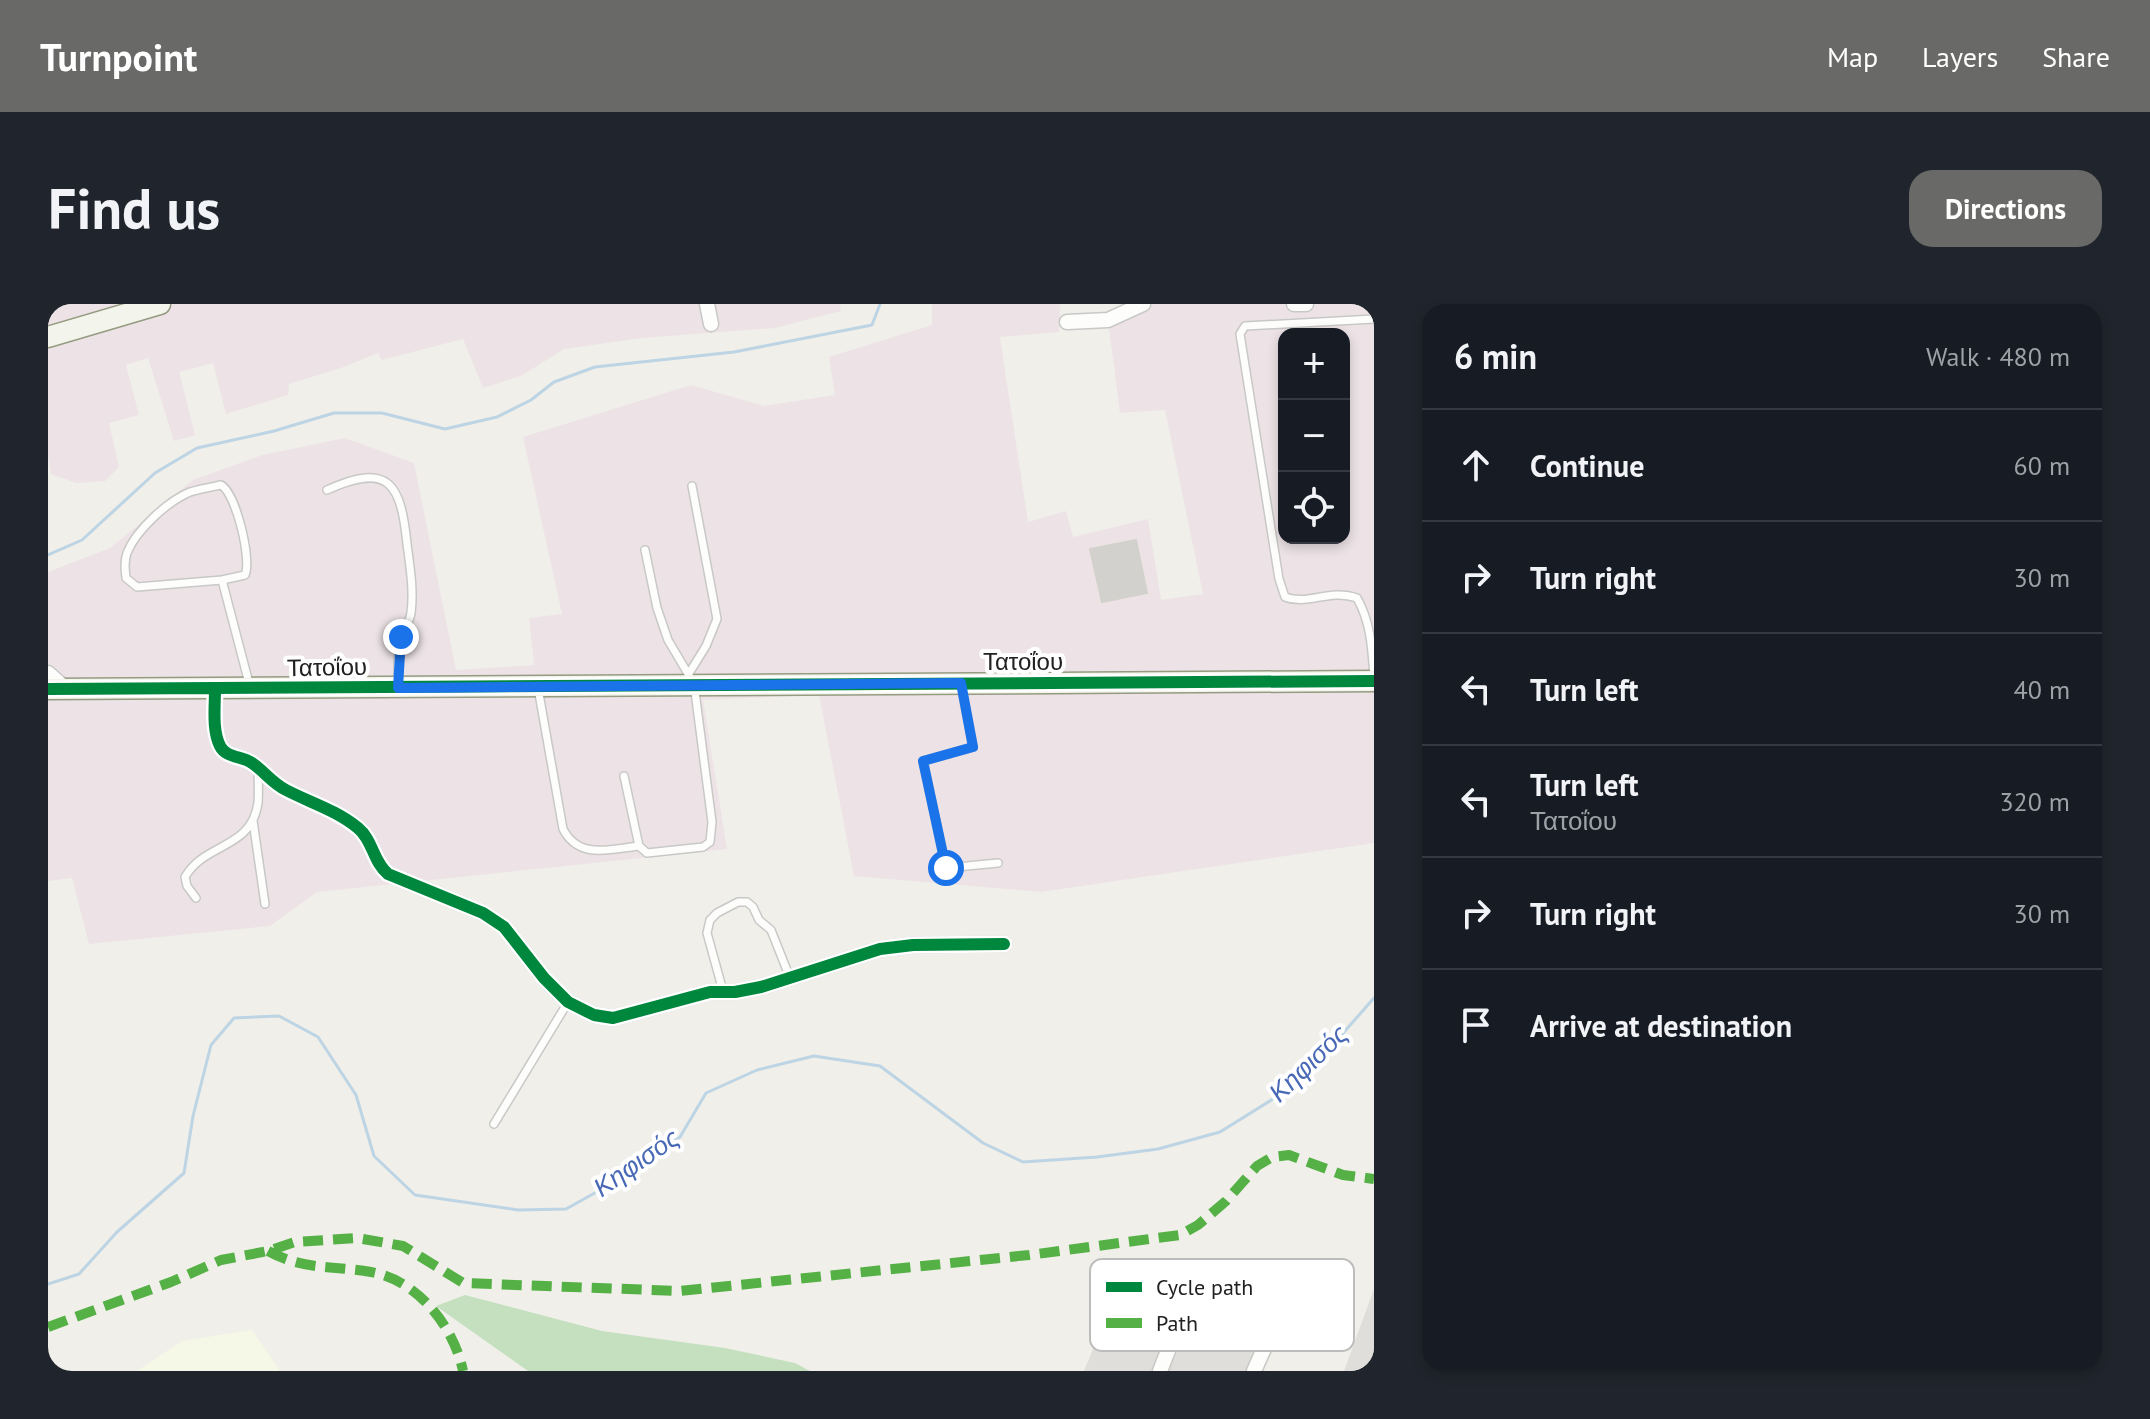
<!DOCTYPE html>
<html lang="en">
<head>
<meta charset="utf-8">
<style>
  :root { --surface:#171b24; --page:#20242c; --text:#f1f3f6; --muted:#9ea1a6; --line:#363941; --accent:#696967 }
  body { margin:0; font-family:"PT Sans",sans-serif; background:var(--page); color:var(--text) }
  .controls { position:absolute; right:24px; top:24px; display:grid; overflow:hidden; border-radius:16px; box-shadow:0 4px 12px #0003 }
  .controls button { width:72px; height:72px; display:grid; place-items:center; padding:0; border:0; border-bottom:2px solid var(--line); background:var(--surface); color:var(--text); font:40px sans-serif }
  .stop { position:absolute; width:24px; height:24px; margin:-18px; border:6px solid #1a73e8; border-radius:50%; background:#fff }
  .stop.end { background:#1a73e8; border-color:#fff; box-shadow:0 2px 8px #0008 }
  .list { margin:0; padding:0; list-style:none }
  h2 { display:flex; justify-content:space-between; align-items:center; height:104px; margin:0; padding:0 32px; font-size:34px }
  h2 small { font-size:26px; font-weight:400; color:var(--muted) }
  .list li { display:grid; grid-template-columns:52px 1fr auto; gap:24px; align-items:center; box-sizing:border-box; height:112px; padding:0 32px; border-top:2px solid var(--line) }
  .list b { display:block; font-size:30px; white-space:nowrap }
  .list p { margin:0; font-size:26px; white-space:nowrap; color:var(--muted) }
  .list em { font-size:26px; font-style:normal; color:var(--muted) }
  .icon { flex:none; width:44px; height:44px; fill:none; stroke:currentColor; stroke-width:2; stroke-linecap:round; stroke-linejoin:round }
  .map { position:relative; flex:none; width:1326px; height:1067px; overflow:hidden; border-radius:24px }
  header { display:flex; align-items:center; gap:48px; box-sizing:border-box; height:112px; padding:0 40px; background:var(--accent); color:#fff }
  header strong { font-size:38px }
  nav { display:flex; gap:44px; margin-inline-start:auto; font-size:28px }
  .intro { display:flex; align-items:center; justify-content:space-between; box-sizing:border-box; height:192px; padding:0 48px }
  h1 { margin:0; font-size:56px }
  .button { padding:20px 36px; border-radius:24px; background:var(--accent); color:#fff; font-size:28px; font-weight:700 }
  main { display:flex; gap:48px; padding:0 48px }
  aside { flex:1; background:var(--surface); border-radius:24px; box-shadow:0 4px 12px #0003 }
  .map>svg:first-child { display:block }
  .residential { fill:#dfdedb }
  .industrial { fill:#ede3e7; fill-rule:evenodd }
  .education { fill:#f5f8e7 }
  .forest { fill:#c4e0bf }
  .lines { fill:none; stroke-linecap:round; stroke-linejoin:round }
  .stream { stroke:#bdd4e4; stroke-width:3 }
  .building { fill:#d2d1cd; stroke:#d3d1cb; stroke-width:2 }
  .lane-casing { stroke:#c8c8c6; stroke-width:10 }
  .street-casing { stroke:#c8c8c6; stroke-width:17 }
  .secondary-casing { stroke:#949b80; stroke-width:23 }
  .lane { stroke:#fdfdfc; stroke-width:7 }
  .street { stroke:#fdfdfc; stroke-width:14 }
  .secondary { stroke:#f3f5ec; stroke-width:20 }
  .quiet { stroke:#55b145; stroke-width:10; stroke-dasharray:20 10; stroke-linecap:butt }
  .cycleway-casing { stroke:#fff; stroke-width:17 }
  .cycleway { stroke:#00873e; stroke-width:12 }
  .route { stroke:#1a73e8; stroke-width:10 }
  .labels { text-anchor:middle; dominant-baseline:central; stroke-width:8; stroke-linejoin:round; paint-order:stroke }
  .street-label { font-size:24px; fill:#212121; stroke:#fff }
  .water-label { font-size:26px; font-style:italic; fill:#4969b6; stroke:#fff }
  .key { fill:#fff; stroke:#bcbcbc; stroke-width:2 }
  .key-label { font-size:22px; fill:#212121 }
</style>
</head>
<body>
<header>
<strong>Turnpoint</strong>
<nav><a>Map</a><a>Layers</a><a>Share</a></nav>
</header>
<div class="intro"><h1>Find us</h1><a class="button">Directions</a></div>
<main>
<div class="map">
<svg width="1326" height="1067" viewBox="0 0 1326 1067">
  <rect width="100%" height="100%" fill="#f0efea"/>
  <path class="residential" d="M1209,967L1237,980L1201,1067H1036L1057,1016Z
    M1326,985V1067H1296Z"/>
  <path class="industrial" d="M0,0H792L793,7L727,24L594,34L516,45L473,72L435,84L415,35L334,56L330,49L293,64L241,80L240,91L178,110L165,59L131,68L147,131L126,137L100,54L78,61L91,111L61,119L71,163L57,177L28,179L3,170L0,152Z
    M884,0H1012L1011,28L952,33L980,218L1018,207L1025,233L1100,215L1113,296L1155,290L1117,106L1072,109L1059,9L1080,0H1326V539L993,588L806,572L771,391L655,396L679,545L269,588L222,622L41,640L24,574L0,577V268L62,244L145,176L214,151L297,134L366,159L408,366L486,361L481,314L514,310L475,133L643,81L716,102L787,91L781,53L884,21ZM1236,30H1296V234H1236Z"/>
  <path class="education" d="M204,1026L232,1067H89L134,1037Z"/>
  <path class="forest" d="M417,991L554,1027L677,1044L747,1059L762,1067H480L388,1002Z"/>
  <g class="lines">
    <path class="stream" d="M0,251L34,236L107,169L149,144L226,127L286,109H334L397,125L449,113L483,96L506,78L547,63L686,48L824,21L832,0
      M0,980L31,970L69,928L136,869L145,812L163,741L186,714L231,712L270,733L308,791L326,852L367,891L470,906L518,905L581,870L632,833L658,789L709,766L766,752L832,762L935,839L975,858L1049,853L1110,845L1172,828L1225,795L1289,736L1326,694"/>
  </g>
  <path class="building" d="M1088,236L1099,289L1054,298L1042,245Z"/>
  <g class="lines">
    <g class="lane-casing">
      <path id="lane" d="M1326,15L1197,22L1192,30L1231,275L1237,293C1260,302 1281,284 1309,294C1323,319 1324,345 1326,373
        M279,186C342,157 353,181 359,240C362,263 366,286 363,309C362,317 356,324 354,332C349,347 350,366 350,382
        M174,276L89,283L78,274C77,265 76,258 79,249C88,226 120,197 142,188C152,185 163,183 173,181C188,189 204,256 197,271L174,276L202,383
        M640,371L658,342L669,315L644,182
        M913,380L925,443L875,457L898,564L950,559
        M490,384L515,525C531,556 562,545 591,542
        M576,472L591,542L599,549L655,543L662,538L664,518L646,380L620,336L609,304L597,246
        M205,517L217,600
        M148,594L139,582L137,573C157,538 203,546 210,499C211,488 210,477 210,466
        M675,687L659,629L662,616L669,609L690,598H699L705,603L711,616L723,626L742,674
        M446,820L520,698"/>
    </g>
    <g class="street-casing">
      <path id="street" d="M659,0L663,20
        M1246,0H1258
        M1019,18L1060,16L1095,0
        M0,369L18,385
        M167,386C167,403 164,426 172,442C178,454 194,452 204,459C216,467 224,479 238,486C263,499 288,506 310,524C325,536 325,558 340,570L435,609L456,623L496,674L520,698L546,711L565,714L662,688H687L713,683L832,645L865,641L956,640
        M1112,1067L1125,1034
        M1206,1067L1234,1004"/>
    </g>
    <g class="secondary-casing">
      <path id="secondary" d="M0,33L112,0
        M0,385L1326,377"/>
    </g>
    <use href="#lane" class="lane"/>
    <use href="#street" class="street"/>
    <use href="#secondary" class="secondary"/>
    <path class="quiet" d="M220,947C257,967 284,961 323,968C370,976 406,1023 415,1067
      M0,1023L123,978L173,956L220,947L247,938L309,934L355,942L415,979L632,987L981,951L1132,931L1150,921L1178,897L1209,862L1224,853L1241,851L1295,871L1326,875"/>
    <g class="cycleway-casing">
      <path id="cycleway" d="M0,385L1326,377
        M167,386C167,403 164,426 172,442C178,454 194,452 204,459C216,467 224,479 238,486C263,499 288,506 310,524C325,536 325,558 340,570L435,609L456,623L496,674L520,698L546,711L565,714L662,688H687L713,683L832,645L865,641L956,640"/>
    </g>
    <use href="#cycleway" class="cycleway"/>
  </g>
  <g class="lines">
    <path class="route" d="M353,333L350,384L913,379L925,443L875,457L898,564"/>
  </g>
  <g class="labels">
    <g class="street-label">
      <text x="975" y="357">Τατοΐου</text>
      <text transform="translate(279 363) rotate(-1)">Τατοΐου</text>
    </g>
    <g class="water-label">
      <text transform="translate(1260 759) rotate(-44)">Κηφισός</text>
      <text transform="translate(588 858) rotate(-35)">Κηφισός</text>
    </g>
  </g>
  <rect x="1042" y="955" width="264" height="92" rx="12" class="key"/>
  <rect x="1058" y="978" width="36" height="10" fill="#00873e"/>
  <rect x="1058" y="1014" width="36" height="10" fill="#55b145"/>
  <g class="key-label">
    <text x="1108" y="991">Cycle path</text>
    <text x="1108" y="1027">Path</text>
  </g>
</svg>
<div class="controls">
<button>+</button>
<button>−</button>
<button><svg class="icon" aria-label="locate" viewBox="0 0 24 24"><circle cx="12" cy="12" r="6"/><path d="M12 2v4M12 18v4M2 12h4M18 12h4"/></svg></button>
</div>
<div class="stop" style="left:898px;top:564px"></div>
<div class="stop end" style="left:353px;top:333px"></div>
</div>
<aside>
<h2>6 min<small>Walk · 480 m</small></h2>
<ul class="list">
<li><svg class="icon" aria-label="ahead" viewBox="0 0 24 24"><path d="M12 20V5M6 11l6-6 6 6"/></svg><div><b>Continue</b></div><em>60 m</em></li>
<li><svg class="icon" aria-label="right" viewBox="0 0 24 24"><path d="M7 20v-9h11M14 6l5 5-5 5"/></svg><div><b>Turn right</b></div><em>30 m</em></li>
<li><svg class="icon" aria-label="left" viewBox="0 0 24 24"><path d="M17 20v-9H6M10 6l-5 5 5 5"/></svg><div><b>Turn left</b></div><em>40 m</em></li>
<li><svg class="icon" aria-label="left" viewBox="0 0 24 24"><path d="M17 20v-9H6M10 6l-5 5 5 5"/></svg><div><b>Turn left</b><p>Τατοΐου</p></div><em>320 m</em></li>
<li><svg class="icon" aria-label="right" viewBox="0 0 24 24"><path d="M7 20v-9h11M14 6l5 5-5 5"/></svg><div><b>Turn right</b></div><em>30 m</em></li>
<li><svg class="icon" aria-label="arrive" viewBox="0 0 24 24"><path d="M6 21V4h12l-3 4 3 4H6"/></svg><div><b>Arrive at destination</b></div></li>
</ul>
</aside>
</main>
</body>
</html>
